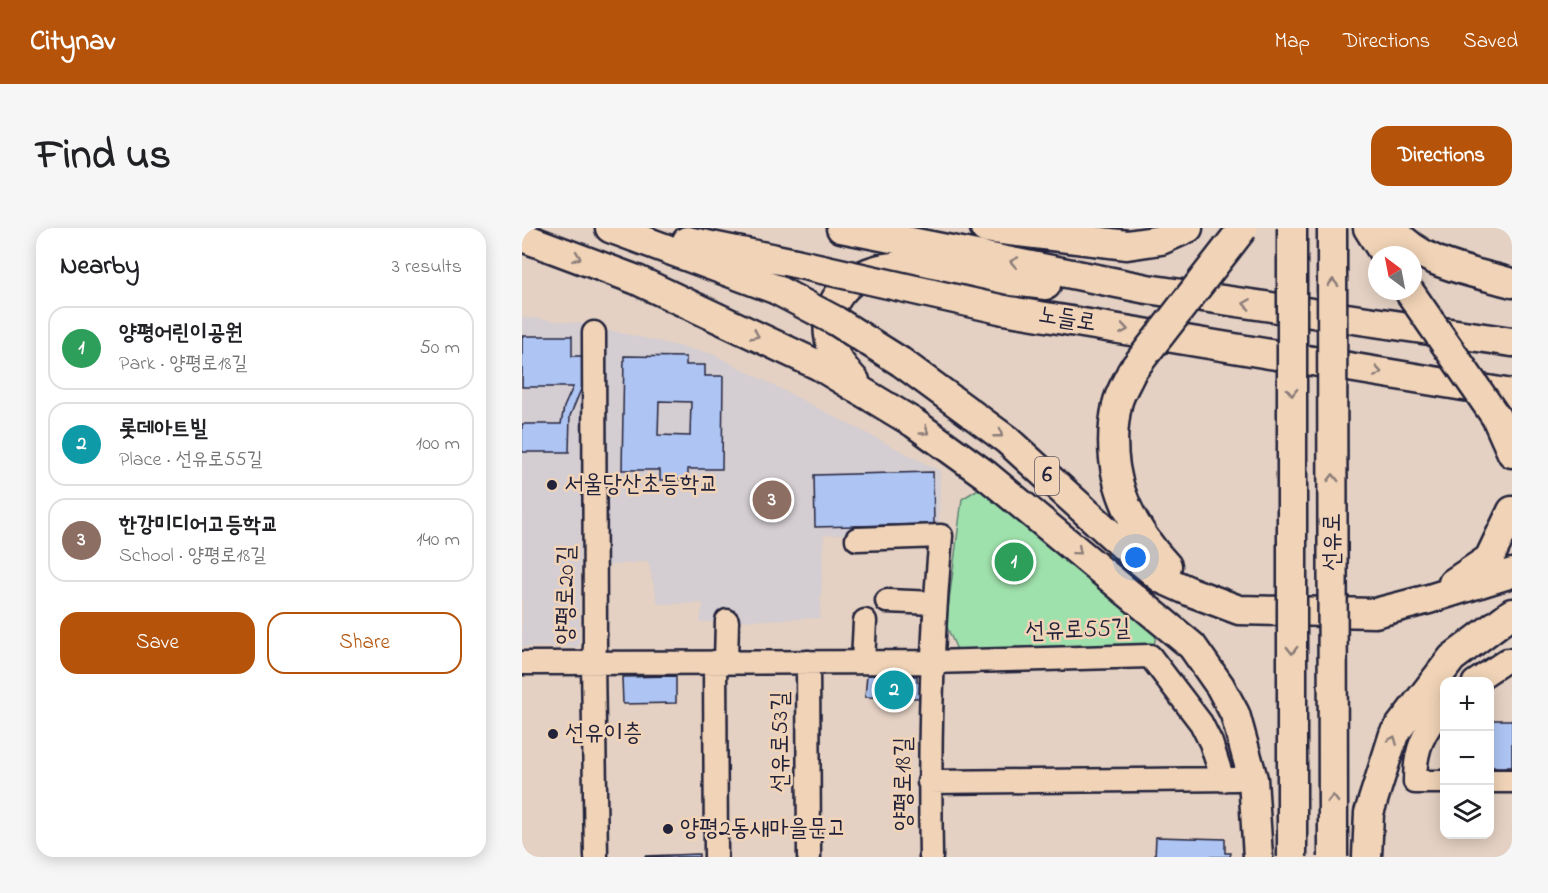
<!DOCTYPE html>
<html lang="en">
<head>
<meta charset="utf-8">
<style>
  :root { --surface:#fff; --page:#f6f6f6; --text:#202124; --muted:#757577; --line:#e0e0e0; --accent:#b45309 }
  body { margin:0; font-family:"Indie Flower","Poor Story",sans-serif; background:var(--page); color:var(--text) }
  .controls { position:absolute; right:18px; bottom:18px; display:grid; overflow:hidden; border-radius:12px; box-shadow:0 3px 15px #0003 }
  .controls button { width:54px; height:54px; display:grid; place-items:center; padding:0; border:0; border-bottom:2px solid var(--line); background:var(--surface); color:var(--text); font:30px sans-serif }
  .compass { position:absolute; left:846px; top:18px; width:54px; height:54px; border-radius:50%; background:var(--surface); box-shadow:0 3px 15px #0003; rotate:328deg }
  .you { position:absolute; left:614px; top:330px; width:21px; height:21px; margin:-15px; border:4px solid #fff; border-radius:50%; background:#1a73e8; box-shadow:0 0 0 9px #1a73e833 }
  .badge { display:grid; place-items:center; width:39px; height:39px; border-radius:50%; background:var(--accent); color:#fff; font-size:20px; font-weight:700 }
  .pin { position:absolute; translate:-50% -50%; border:3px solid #fff; box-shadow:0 2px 6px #0006 }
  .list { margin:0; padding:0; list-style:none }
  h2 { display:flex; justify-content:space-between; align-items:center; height:78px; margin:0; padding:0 24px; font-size:26px }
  h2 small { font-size:20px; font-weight:400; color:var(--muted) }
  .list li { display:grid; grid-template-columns:39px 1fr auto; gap:18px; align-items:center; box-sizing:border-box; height:84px; margin:0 12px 12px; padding:0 12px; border:2px solid var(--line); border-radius:18px }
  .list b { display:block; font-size:22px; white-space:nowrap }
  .list p { margin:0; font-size:20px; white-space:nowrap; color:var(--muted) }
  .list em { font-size:20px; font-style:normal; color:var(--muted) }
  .actions { display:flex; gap:12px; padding:18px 24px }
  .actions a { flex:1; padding:14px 0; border:2px solid var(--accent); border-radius:18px; text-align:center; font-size:21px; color:var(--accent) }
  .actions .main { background:var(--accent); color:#fff }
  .icon { flex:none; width:33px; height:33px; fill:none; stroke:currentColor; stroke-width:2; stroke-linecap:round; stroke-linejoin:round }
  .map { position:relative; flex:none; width:990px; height:629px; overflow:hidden; border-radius:18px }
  header { display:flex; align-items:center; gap:36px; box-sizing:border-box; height:84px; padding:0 30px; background:var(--accent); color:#fff }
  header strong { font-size:28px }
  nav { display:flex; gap:33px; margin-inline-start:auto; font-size:21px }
  .intro { display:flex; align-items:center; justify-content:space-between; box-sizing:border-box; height:144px; padding:0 36px }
  h1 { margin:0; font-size:42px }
  .button { padding:15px 27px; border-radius:18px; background:var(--accent); color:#fff; font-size:21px; font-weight:700 }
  main { display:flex; gap:36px; padding:0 36px }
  aside { flex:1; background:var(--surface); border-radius:18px; box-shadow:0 3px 15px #0003 }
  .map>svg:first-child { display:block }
  .built { fill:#d4cdd2 }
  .green { fill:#9fe1ac; stroke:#608274; stroke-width:1.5 }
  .building { fill:#aec5f4; stroke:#22223b; stroke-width:1.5; fill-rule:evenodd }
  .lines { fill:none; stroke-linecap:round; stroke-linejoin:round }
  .minor-casing { stroke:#22223b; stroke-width:27 }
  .major-casing { stroke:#22223b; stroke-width:33 }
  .minor { stroke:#f1d4b7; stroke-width:22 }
  .major { stroke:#f1d4b7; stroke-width:28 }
  .major-bridge-casing { stroke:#22223b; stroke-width:33; stroke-linecap:butt }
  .major-bridge { stroke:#f1d4b7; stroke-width:28 }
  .oneway { stroke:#8a7b79 }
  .poi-dot { fill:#22223b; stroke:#f1d4b7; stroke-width:2 }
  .labels { text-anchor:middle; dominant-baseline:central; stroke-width:5; stroke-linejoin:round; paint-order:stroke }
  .shield { fill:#f1d4b7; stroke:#605760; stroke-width:1.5 }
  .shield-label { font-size:22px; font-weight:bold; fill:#22223b }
  .street-label { font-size:24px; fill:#22223b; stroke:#f1d4b7 }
  .poi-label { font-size:24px; fill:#22223b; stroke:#f1d4b7; text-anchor:start }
</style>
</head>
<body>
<header>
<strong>Citynav</strong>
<nav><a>Map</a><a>Directions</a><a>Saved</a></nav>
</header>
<div class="intro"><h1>Find us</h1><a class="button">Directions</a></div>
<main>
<aside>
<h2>Nearby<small>3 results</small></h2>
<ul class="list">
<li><span class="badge" style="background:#2e9e5b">1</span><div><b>양평어린이공원</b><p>Park · 양평로18길</p></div><em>50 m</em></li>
<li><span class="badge" style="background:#0f9aa8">2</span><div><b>롯데아트빌</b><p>Place · 선유로55길</p></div><em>100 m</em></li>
<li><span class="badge" style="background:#8d6e63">3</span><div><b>한강미디어고등학교</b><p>School · 양평로18길</p></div><em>140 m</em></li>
</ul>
<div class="actions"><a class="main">Save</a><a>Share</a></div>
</aside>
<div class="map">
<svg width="990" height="629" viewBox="0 0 990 629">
  <rect width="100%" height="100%" fill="#e4d1c3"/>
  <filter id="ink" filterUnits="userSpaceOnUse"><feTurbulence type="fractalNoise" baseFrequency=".0167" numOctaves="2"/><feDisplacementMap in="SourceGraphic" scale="12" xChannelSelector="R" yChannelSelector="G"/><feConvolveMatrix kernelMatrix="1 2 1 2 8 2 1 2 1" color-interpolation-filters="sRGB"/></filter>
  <g filter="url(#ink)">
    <path class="built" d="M0,89L62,96L57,419H0Z
      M82,101L191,126L418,243L417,302L302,307L298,390L178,394L181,375L136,376L126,333L84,338Z"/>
    <path class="green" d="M461,258L635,403L632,417L436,424L424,397L440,271Z"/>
    <path class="building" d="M0,108H50V128H61L60,159L48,188L47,224H0V196H39L42,179L51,159H0Z
      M102,128L164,129V137H183V148H201L200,241H166V252H138V242H100ZM137,173L169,174L168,208L136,207Z
      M411,244L412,296L293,299L292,247Z
      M345,447L395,448V454H401L400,470L343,469Z
      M154,448V475L101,476L100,449Z
      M968,492H990V539H968Z
      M634,609L703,611V625H709L708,629H633Z
      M177,626V629H123V628Z"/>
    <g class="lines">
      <g class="minor-casing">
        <path id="minor" d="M72,105L73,419L71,434L74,629
          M335,311L419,308C409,415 407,522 409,629
          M365,373L413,375
          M193,434L194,629
          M204,434L205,393
          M286,434L287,629
          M341,434L343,393
          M0,435L410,434L628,428L679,495L689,515L701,552
          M952,454L985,432H990
          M922,479C901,505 893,520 893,554H922
          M968,553H990
          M407,554L715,551"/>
      </g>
      <g class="major-casing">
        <path id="major" d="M88,0L253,61
          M319,0L625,61L990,114
          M463,0L605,17L639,12L666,0
          M846,0L863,27
          M870,0C899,37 948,43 990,55
          M0,9L115,52L296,137L392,195L464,247L670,418L698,458L713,486L731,551L736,629
          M165,13L273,35
          M482,82L990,166
          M379,134L485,212L618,333L640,351L669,364L717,382L853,385L907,371L990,345
          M610,143C605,154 597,166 595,177C582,240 602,292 645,338
          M333,153C325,144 316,135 311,123C294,77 327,43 371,39L524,57
          M974,189L990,225
          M931,355L967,331L990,283
          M845,629L847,585L872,506L930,430L990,385"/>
      </g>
      <use href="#minor" class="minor"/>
      <use href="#major" class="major"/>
      <g class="major-bridge-casing">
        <path id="major-bridge" d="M770,0V629
          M810,0L811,629
          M273,35L482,82
          M253,61L314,93L379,134
          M887,63L974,189
          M610,143L721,0"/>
      </g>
      <use href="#major-bridge" class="major-bridge"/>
    </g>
    <defs><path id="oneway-chevron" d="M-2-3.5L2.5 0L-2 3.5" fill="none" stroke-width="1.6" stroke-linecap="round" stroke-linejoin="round" transform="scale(1.5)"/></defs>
    <g class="oneway">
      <use href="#oneway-chevron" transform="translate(55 29) rotate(20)"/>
      <use href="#oneway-chevron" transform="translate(492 34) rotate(-169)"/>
      <use href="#oneway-chevron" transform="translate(811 55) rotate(-91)"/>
      <use href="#oneway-chevron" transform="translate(725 76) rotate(-172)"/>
      <use href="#oneway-chevron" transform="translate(602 101) rotate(9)"/>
      <use href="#oneway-chevron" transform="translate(233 107) rotate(25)"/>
      <use href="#oneway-chevron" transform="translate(856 144) rotate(9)"/>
      <use href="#oneway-chevron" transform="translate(770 164) rotate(90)"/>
      <use href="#oneway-chevron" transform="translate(403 203) rotate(36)"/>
      <use href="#oneway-chevron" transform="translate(477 206) rotate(38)"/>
      <use href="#oneway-chevron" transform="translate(811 250) rotate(-90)"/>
      <use href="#oneway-chevron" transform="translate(556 323) rotate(40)"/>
      <use href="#oneway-chevron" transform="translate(770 422) rotate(90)"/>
      <use href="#oneway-chevron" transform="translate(871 512) rotate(-68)"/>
      <use href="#oneway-chevron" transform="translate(811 571) rotate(-90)"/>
    </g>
  </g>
  <g class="poi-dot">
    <circle cx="30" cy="257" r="6"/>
    <circle cx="31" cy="506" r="6"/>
    <circle cx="146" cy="601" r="6"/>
  </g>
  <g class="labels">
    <rect class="shield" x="513" y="229" width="24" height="38" rx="4.5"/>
    <g class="shield-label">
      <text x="525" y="248">6</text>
    </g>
    <g class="street-label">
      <text transform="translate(545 92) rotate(9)">노들로</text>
      <text transform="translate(811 314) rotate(-90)">선유로</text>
      <text transform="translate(45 367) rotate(-89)">양평로20길</text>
      <text transform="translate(556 403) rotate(-2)">선유로55길</text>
      <text transform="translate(259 514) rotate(-90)">선유로53길</text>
      <text transform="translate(382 556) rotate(-90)">양평로18길</text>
    </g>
    <g class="poi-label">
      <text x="42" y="257">서울당산초등학교</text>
      <text x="43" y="506">선유이층</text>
      <text x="158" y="601">양평2동새마을문고</text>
    </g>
  </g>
</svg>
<div class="controls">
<button>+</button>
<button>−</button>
<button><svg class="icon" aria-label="layers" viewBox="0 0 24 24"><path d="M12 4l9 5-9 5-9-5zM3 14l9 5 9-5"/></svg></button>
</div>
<svg class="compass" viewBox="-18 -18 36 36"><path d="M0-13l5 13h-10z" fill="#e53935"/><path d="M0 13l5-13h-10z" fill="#757577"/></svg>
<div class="you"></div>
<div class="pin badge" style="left:492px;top:334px;background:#2e9e5b">1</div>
<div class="pin badge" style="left:372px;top:462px;background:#0f9aa8">2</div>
<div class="pin badge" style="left:250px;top:272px;background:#8d6e63">3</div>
</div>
</main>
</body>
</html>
